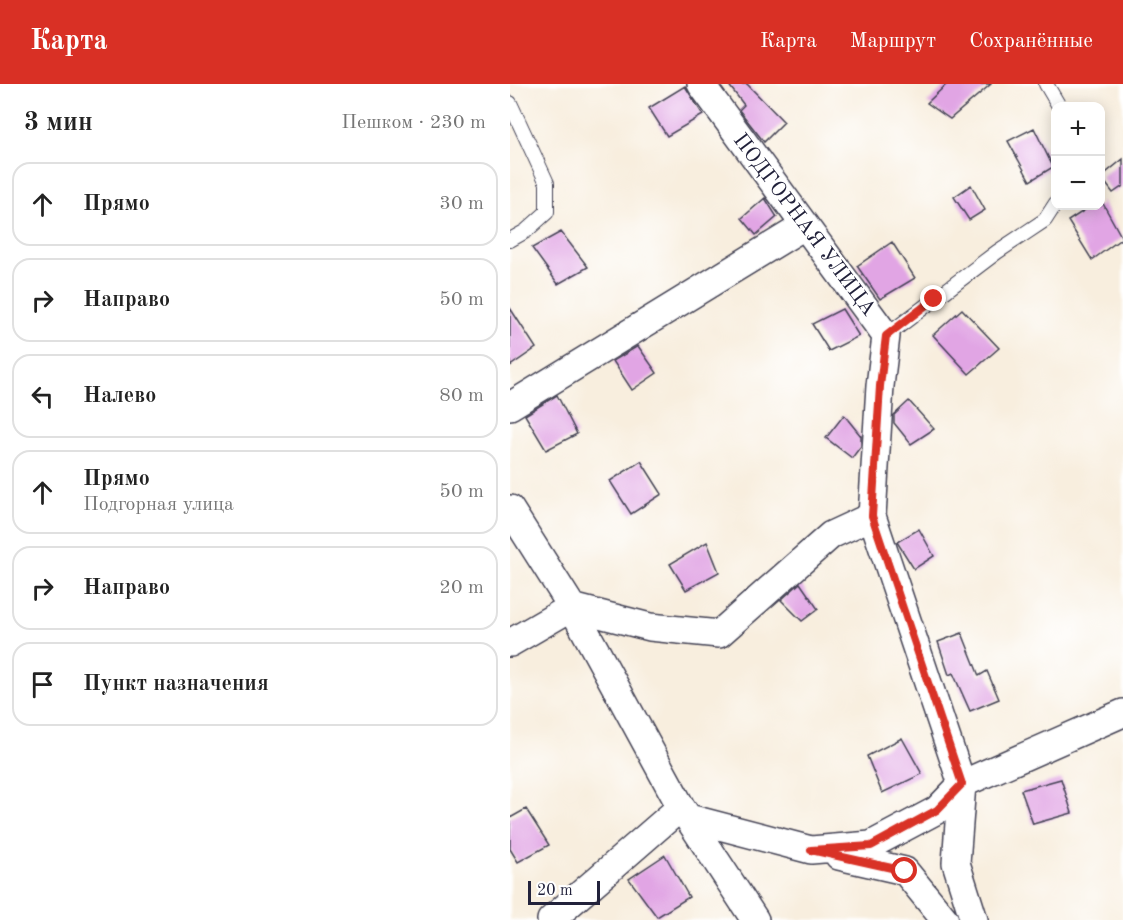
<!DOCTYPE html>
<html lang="ru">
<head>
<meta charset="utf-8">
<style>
  :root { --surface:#fff; --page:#f6f6f6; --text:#222; --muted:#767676; --line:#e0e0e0; --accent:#d93025 }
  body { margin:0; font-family:"Old Standard TT",serif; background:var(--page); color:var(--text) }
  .controls { position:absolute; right:18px; top:18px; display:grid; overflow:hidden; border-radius:12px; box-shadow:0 3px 15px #0003 }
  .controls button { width:54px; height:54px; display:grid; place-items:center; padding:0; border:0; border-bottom:2px solid var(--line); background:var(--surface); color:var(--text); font:30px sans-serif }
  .scale { position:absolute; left:18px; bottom:15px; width:72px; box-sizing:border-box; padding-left:6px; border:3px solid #22223b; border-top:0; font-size:16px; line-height:21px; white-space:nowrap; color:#22223b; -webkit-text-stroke:4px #fff; paint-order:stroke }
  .stop { position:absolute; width:18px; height:18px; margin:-14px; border:4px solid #d93025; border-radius:50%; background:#fff }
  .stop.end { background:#d93025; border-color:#fff; box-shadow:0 2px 6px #0008 }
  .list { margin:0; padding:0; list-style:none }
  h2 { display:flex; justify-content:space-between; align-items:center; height:78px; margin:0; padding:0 24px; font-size:26px }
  h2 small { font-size:20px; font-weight:400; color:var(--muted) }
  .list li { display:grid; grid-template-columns:39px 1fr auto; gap:18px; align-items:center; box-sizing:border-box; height:84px; margin:0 12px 12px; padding:0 12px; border:2px solid var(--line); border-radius:18px }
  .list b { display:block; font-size:22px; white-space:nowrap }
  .list p { margin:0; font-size:20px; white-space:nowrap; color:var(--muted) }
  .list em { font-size:20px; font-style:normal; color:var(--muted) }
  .icon { flex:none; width:33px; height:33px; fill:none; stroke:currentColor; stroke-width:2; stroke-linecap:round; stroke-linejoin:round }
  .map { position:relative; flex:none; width:613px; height:836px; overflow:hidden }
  header { display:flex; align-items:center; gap:36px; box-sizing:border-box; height:84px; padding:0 30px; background:var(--accent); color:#fff }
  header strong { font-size:28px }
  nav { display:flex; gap:33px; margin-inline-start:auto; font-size:21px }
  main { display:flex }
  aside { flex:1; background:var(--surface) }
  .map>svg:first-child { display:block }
  .building { fill:#e1a5e4 }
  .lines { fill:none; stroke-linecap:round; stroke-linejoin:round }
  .lane-casing { stroke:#424153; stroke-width:16 }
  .street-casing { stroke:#424153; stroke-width:30 }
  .lane { stroke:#fff; stroke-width:14 }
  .street { stroke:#fff; stroke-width:27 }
  .route { stroke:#d93025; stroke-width:8 }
  .labels { text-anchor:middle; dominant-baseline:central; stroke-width:4.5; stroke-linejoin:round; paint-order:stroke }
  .street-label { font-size:21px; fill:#22223b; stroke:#fff }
</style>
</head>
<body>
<header>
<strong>Карта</strong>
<nav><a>Карта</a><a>Маршрут</a><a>Сохранённые</a></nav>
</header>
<main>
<aside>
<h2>3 мин<small>Пешком · 230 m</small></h2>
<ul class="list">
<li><svg class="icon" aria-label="ahead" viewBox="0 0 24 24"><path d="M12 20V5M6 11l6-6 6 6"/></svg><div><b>Прямо</b></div><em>30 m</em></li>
<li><svg class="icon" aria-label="right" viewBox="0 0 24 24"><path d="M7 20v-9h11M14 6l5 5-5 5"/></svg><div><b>Направо</b></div><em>50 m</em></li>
<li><svg class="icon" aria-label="left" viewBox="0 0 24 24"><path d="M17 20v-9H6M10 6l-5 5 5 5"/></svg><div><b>Налево</b></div><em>80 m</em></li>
<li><svg class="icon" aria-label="ahead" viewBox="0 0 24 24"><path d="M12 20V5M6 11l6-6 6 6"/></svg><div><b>Прямо</b><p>Подгорная улица</p></div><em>50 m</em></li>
<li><svg class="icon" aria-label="right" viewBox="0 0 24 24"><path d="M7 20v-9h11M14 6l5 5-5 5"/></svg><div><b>Направо</b></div><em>20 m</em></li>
<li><svg class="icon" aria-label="arrive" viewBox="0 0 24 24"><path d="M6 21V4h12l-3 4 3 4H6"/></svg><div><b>Пункт назначения</b></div></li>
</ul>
</aside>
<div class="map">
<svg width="613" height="836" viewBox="0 0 613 836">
  <rect width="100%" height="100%" fill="#fff"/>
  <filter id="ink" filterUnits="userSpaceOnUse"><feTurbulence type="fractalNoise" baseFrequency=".0167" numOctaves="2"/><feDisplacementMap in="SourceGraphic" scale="12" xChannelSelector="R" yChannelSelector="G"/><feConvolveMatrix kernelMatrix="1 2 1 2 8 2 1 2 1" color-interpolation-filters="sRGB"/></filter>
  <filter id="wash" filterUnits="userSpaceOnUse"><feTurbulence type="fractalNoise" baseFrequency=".008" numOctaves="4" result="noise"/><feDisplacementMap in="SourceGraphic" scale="24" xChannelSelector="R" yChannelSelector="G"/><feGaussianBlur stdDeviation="1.35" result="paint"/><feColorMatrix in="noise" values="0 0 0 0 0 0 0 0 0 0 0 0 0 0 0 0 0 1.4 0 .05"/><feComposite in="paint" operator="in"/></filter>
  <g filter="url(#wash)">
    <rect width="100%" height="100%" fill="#f8eede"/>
    <g id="blocks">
      <path class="building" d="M218,0H237L274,38L254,58L229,26L234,21Z
        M437,0H481L440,35L417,19Z
        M175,2L193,31L157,52L139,24Z
        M524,44L543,83L520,97L498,57Z
        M613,75V102L603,109L591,93Z
        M461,101L475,126L459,136L444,113Z
        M255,114L267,133L246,151L232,134Z
        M591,116L612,154L582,176L558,137L581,122H591Z
        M51,148L78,183L48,200L22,164Z
        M382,158L405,194L370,215L347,182Z
        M0,224L26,264L0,282Z
        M332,225L349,252L319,267L302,240Z
        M452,225L489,264L459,290L423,251Z
        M128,262L147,289L122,306L103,277Z
        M47,311L67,350L36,366L15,331Z
        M399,317L424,345L401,360L384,339V331Z
        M334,331L351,352V362L342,374L316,354Z
        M131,377L152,410L121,430L100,397Z
        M409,445L424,472L404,485L387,458Z
        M197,458L209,488L176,506L160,480Z
        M290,499L308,525L292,537L271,516Z
        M452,549L469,592L477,587L489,615L460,627L443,589L439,591L428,558Z
        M392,654L412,690L372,709L357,672Z
        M551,695L562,729L523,740L511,706Z
        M16,725L39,761L8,778L0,765V734Z
        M155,771L179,813L147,833L119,795Z"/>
    </g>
  </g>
  <g filter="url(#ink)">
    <use href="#blocks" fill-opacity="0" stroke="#424153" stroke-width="1.5"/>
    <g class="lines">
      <g class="lane-casing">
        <path id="lane" d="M536,0L549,22
          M0,19L37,99V128L16,147L0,156
          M376,252L487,168L535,136L546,119"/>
      </g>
      <g class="street-casing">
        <path id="street" d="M0,322L294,142
          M0,425L62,523L171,723L245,836
          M0,559L62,523L140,543L209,550L321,451L362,432
          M179,734L301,766L361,761L427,726L452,700L362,432L370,302L376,252L191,0
          M329,772L395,787L435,836
          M41,836L171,723
          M464,836L446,779L452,700L613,629"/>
      </g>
      <use href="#lane" class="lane"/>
      <use href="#street" class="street"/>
    </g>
  </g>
  <g class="lines" filter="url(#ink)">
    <path class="route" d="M395,787L301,766L361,762L427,726L452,700L362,432L370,302L376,252L424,215"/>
  </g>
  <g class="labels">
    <g class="street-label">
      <text transform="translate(294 141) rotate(53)">ПОДГОРНАЯ УЛИЦА</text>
    </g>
  </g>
</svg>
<div class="controls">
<button>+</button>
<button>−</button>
</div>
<div class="scale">20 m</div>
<div class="stop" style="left:395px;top:787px"></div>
<div class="stop end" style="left:424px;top:215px"></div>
</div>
</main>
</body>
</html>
